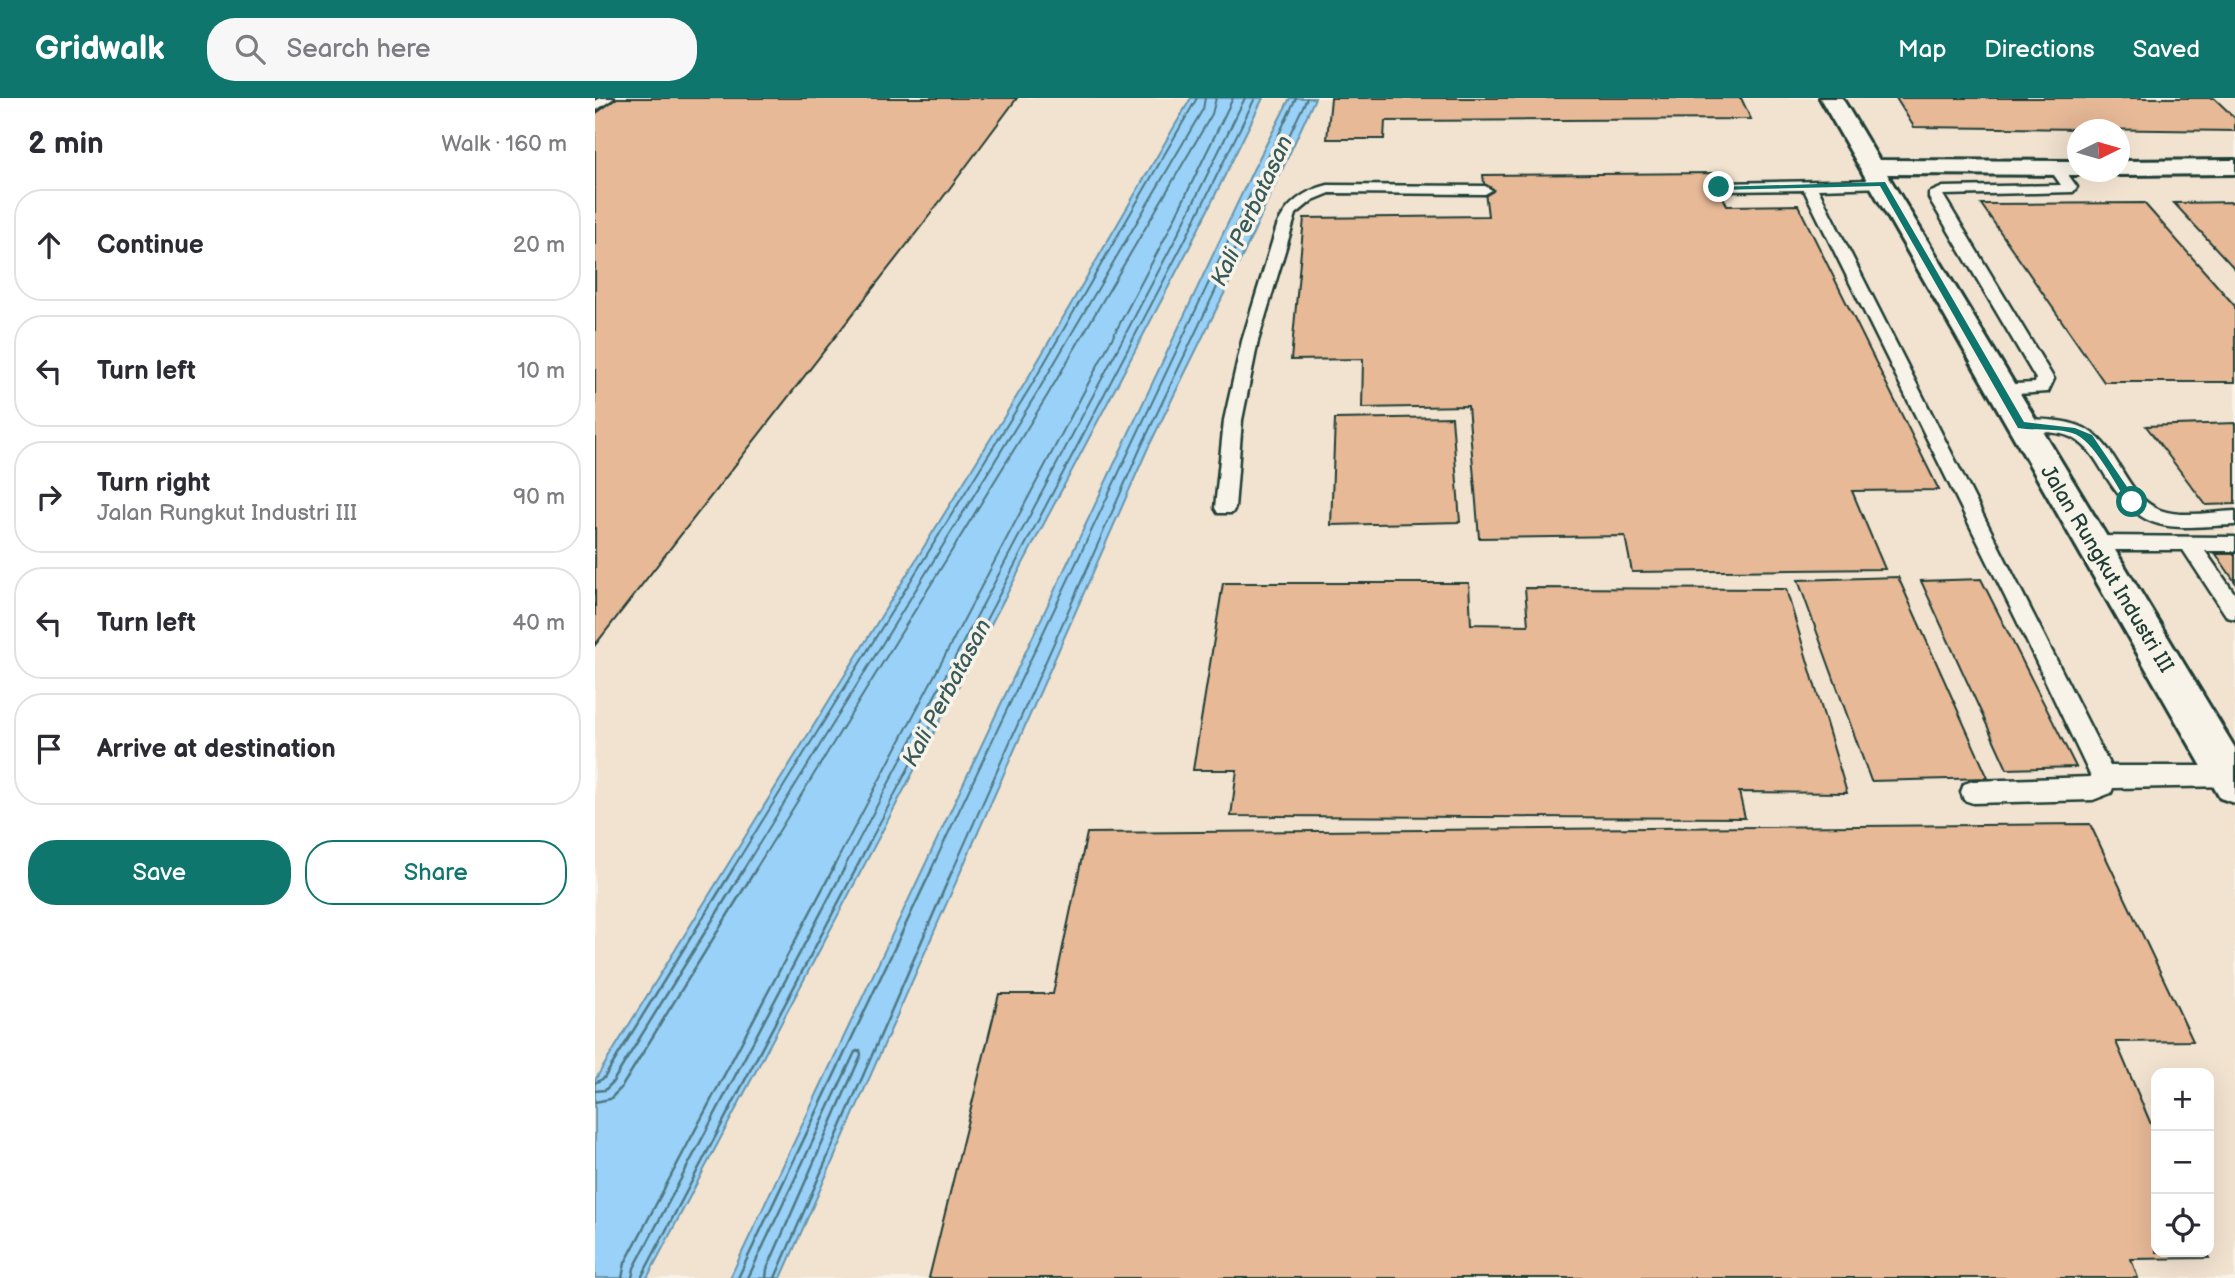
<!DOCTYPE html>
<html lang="en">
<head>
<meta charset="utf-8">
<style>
  :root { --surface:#fff; --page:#f7f7f7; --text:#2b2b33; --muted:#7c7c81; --line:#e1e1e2; --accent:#0f766e }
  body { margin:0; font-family:"Balsamiq Sans",sans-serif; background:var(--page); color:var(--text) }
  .controls { position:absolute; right:21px; bottom:21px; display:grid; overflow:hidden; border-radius:14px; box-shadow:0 7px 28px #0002 }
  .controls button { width:63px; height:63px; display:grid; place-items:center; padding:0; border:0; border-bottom:2px solid var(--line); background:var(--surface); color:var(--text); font:35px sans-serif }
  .compass { position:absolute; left:1472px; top:21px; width:63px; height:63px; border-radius:50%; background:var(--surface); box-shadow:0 7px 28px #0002; rotate:85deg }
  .stop { position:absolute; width:21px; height:21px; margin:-16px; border:5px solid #0f766e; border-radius:50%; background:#fff }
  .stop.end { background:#0f766e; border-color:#fff; box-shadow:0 2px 7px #0008 }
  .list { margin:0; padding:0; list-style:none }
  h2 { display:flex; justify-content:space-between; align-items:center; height:91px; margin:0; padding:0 28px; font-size:30px }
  h2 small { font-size:23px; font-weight:400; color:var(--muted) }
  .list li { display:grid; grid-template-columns:46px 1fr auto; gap:21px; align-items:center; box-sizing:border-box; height:112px; margin:0 14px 14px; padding:0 14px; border:2px solid var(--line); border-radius:28px }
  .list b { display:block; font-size:26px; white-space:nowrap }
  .list p { margin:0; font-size:23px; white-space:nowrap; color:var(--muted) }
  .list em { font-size:23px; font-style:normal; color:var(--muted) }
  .actions { display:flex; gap:14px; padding:21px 28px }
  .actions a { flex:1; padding:16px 0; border:2px solid var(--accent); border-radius:28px; text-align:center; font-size:24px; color:var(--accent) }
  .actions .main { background:var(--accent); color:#fff }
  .icon { flex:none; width:38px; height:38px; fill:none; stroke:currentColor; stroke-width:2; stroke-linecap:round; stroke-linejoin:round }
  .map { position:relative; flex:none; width:1640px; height:1180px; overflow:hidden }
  header { display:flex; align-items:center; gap:42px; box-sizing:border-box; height:98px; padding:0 35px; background:var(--accent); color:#fff }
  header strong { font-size:33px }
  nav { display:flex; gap:38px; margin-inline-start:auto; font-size:24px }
  .search { width:490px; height:63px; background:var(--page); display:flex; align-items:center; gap:18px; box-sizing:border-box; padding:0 24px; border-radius:28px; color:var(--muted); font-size:26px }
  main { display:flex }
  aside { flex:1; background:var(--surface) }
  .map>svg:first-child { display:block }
  .built { fill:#f2e2d0; fill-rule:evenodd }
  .water { fill:#99d1f8; stroke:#6896aa; stroke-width:2 }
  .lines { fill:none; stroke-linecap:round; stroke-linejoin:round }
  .shore-far1 { stroke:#507882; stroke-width:2 }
  .shore { stroke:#507882; stroke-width:2.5 }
  .building { fill:#e7b997; stroke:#1f3d34; stroke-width:2 }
  .service-casing { stroke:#1f3d34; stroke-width:5 }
  .minor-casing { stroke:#1f3d34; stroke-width:6 }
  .service { fill:#f7f3e8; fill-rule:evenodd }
  .minor { fill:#f7f3e8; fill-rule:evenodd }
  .route { fill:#0f766e }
  .labels { text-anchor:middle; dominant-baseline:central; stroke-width:7; stroke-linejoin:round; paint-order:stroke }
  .street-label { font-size:21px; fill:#1f3d34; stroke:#f7f3e8 }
  .water-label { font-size:23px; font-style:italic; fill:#375b5b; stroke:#f7f3e8 }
</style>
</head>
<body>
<header>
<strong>Gridwalk</strong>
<div class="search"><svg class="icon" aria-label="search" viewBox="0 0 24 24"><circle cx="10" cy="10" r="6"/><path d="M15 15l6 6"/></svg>Search here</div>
<nav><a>Map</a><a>Directions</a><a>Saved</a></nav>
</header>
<main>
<aside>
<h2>2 min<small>Walk · 160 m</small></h2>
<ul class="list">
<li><svg class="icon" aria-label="ahead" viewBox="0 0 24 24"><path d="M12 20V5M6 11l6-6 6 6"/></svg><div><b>Continue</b></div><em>20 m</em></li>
<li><svg class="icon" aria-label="left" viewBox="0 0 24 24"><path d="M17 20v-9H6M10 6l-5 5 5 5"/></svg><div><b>Turn left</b></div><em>10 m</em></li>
<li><svg class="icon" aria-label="right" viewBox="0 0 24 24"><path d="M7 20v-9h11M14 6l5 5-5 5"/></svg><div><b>Turn right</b><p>Jalan Rungkut Industri III</p></div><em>90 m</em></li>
<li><svg class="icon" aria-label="left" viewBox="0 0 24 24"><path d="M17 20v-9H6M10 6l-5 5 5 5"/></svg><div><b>Turn left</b></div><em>40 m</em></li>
<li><svg class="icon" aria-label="arrive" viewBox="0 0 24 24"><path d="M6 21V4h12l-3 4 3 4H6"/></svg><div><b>Arrive at destination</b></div></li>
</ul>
<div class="actions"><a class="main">Save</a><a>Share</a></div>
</aside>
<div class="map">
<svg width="1640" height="1180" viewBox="0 0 1640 1180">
  <rect width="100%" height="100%" fill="#f7f3e8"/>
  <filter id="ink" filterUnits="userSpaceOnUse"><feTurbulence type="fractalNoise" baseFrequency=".0143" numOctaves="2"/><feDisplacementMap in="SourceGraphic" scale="14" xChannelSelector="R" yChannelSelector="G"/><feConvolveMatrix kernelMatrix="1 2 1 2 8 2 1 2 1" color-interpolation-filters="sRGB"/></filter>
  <g filter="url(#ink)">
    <path class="built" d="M0,0H1640V1180H0ZM1482,32H1524V74H1482ZM1561,975H1614V1154H1561Z"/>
    <path class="water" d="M596,0H668L595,148L52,1180H0V982L430,285Z
      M695,0H720L649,155L552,352L186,1180H135L658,72Z"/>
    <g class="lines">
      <path class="shore-far1" d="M137,772L436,288L602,0
        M148,772L443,293L608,11L610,0
        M160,772L452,298L617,16L621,0
        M237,772L572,136L638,0
        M248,772L581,140L650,0
        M260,772L589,144L660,0
        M336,772L701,0
        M358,772L546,349L712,0"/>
      <path class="shore" d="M0,985L9,980L138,771
        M0,993L10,992L17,985L149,771
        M0,1004L15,1001L26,990L161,771
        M27,1180L30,1165L238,771
        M37,1180L39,1170L249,771
        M46,1180L261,771
        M143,1180L337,771
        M153,1180L260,954L265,952L266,957L172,1171L171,1180
        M180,1180L358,771"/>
    </g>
    <path class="building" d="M22,0H422L328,126L0,547V16Z
      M736,0H1146L1156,21L790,23L789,41H732Z
      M1301,0H1619L1640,20V33L1319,29Z
      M1118,75L1132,108L1203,107L1344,392L1257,393L1290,471L1037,474L1030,438L884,440L873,308L767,310L768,261L696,262L709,120L893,118L888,77Z
      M1640,104V171L1579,105Z
      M1549,105L1640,208V284H1509L1386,106Z
      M857,319L865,424L736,427L740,321Z
      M1640,325V406L1611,407L1551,328Z
      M1621,456H1640V484Z
      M1303,479L1393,680L1276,683L1203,482Z
      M1386,481L1481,669L1412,671L1326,483Z
      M628,485H874L876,526L933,527L930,490L1191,491L1252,695L1144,694L1150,720L636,718L642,672H598Z
      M1495,726L1598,943L1521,944L1561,1038V1154H1611L1614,1160L1536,1161L1543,1180H334L404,896H458L492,735Z"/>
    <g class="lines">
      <g class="service-casing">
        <path id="service" d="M5,0H19L0,13V3Z
          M1461,66L1466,67L1482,89L1478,94L1348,97L1459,281L1453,294L1405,297L1399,295L1396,291L1399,287L1440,285L1441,281L1334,100V95L1348,89L1466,87L1454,70Z
          M1288,82L1293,83V89L1223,91L1515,668H1635L1640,670V688L1518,690L1516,695L1498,702L1378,705L1369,702L1366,694L1369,686L1378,683L1496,679L1422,523L1209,92L1124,93L1117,89L1124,85Z
          M733,87L890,88L897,92L890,96L735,95L718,102L701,116L663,243L647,322L640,410L637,415H623L620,410L629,322L647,243L682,128C692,105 709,93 733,87Z
          M1426,321C1448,322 1475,321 1494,333C1525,352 1530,398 1565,412C1588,420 1616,414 1640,413V427C1573,429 1550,440 1510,377C1502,363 1493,348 1478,340C1460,331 1439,336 1420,331L1417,327Z
          M1497,438L1640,439V453H1610L1640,496V521L1632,519L1588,452H1497L1490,450L1487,445L1490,440Z"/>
      </g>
      <g class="minor-casing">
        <path id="minor" d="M1225,0H1247L1284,62L1482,63V74H1491L1482,77L1292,76L1640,650V705L1625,700Z
          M1640,62V76L1524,77L1515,74H1524V63Z"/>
      </g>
      <use href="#service" class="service"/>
      <use href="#minor" class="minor"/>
    </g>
  </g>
  <path class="route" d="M1290,84L1429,324L1480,330L1497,337L1541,402V407H1534C1521,388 1499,341 1477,335C1460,330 1441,333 1423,330L1285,88L1124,92L1120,89Z"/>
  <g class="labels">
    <g class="street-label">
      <text transform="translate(1512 471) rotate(59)">Jalan Rungkut Industri III</text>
    </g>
    <g class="water-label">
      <text transform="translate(657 113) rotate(-65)">Kali Perbatasan</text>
      <text transform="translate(352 595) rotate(-62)">Kali Perbatasan</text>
    </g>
  </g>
</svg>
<div class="controls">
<button>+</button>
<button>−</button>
<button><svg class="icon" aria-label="locate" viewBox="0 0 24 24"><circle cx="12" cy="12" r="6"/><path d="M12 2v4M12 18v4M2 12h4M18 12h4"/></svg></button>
</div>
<svg class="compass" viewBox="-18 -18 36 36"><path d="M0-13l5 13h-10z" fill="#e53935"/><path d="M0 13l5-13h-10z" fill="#7c7c81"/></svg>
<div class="stop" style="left:1537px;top:404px"></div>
<div class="stop end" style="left:1124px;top:89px"></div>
</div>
</main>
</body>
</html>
